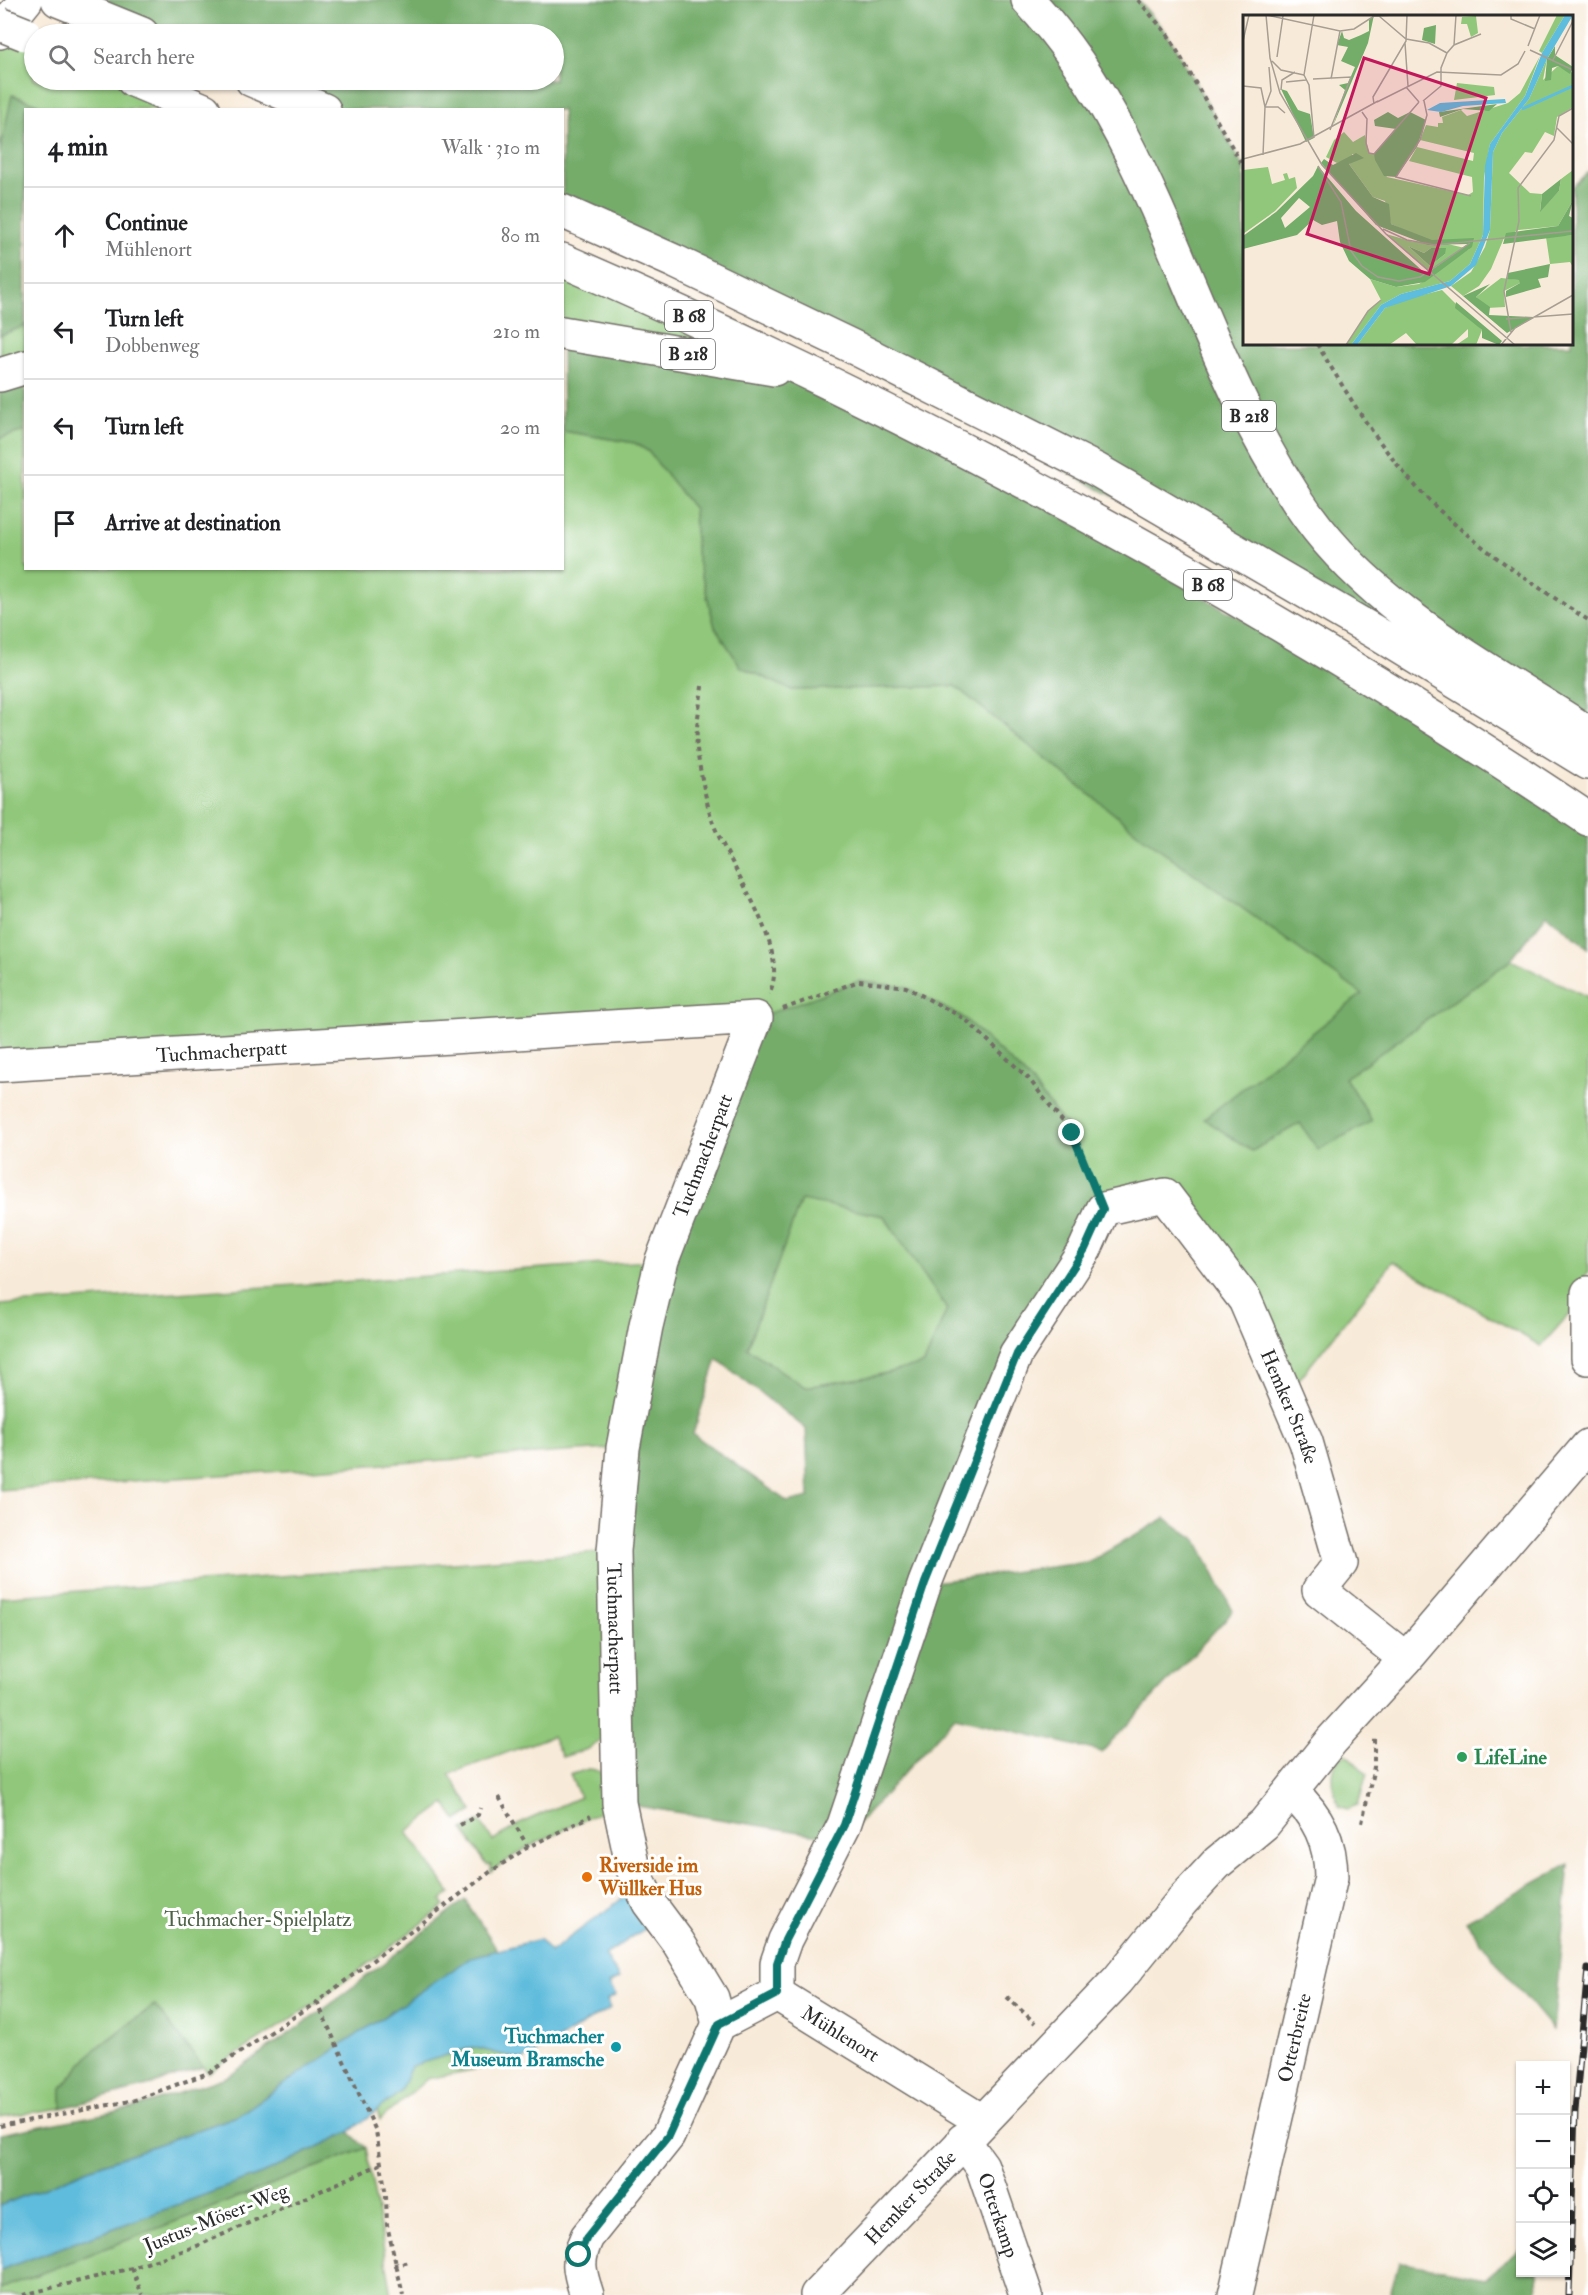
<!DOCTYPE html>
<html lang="en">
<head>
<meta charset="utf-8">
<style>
  :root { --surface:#fff; --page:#f6f6f6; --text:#202124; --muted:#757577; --line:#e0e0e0 }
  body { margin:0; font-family:"IM FELL Double Pica",serif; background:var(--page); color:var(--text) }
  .controls { position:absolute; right:18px; bottom:18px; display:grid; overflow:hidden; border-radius:0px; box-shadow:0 2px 4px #0004 }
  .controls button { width:54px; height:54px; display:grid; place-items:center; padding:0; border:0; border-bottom:2px solid var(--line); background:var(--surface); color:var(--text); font:30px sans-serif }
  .stop { position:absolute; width:18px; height:18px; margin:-14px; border:4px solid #0f766e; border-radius:50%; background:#fff }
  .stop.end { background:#0f766e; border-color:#fff; box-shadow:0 2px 6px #0008 }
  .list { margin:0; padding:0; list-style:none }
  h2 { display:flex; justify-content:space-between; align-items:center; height:78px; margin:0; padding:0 24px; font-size:26px }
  h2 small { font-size:20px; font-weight:400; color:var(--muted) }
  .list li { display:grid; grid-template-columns:39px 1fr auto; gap:18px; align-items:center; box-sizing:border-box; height:96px; padding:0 24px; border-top:2px solid var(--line) }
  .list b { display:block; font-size:22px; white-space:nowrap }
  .list p { margin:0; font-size:20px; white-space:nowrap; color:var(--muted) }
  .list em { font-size:20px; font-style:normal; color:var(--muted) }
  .icon { flex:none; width:33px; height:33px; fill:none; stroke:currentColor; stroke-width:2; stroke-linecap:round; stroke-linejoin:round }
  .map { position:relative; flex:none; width:1588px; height:2295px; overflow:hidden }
  .search { position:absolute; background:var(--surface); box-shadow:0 2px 4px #0004; left:24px; top:24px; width:540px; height:66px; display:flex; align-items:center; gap:15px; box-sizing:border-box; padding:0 21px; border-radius:33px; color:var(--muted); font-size:22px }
  .panel { position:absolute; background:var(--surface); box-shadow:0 2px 4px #0004; left:24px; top:108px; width:540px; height:462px; border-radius:0px }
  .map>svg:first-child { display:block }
  .green { fill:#90c77a; stroke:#5e7952; stroke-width:1.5 }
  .forest { fill:#74ac6a; stroke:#506c4a; stroke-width:1.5; fill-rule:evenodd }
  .water { fill:#5ebcdc; stroke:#447484; stroke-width:1.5 }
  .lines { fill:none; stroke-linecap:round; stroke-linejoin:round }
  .minor-casing { stroke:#736e68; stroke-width:36 }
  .major-casing { stroke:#736e68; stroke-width:36 }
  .highway-casing { stroke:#736e68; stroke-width:36 }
  .path { stroke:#736e68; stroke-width:4; stroke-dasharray:4.5 4.5; stroke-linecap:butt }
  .minor { stroke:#fff; stroke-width:33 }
  .major { stroke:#fff; stroke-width:33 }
  .highway { stroke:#fff; stroke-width:33 }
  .rail-casing { stroke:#2b2b2b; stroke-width:7 }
  .rail { stroke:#fff; stroke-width:4.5; stroke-dasharray:14; stroke-linecap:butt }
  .highway-bridge-casing { stroke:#736e68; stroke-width:36; stroke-linecap:butt }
  .highway-bridge { stroke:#fff; stroke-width:33 }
  .route { stroke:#0f766e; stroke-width:8 }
  .leisure-dot { fill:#2e9e5b; stroke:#fff; stroke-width:2 }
  .food-dot { fill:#e8710a; stroke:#fff; stroke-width:2 }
  .culture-dot { fill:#0f9aa8; stroke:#fff; stroke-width:2 }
  .labels { text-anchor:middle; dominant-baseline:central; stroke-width:6; stroke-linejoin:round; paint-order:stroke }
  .shield { fill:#fff; stroke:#6b6b6b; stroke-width:1.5 }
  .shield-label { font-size:18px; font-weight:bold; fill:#2b2b2b }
  .street-label { font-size:20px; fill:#2b2b2b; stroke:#fff }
  .leisure-label { font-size:20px; font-weight:bold; fill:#27864d; stroke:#fff; text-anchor:start }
  .food-label { font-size:20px; font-weight:bold; fill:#c56008; stroke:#fff; text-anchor:start }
  .park-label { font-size:20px; fill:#4e6247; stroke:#fff }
  .culture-label { font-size:20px; font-weight:bold; fill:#0d838f; stroke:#fff; text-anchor:end }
  .inset-river { fill:none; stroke:#5ebcdc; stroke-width:3 }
  .inset-road { fill:none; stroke:#a69e93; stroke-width:1.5 }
  .view { fill:#c2185b; fill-opacity:0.15; stroke:#c2185b; stroke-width:3 }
  .inset-edge { fill:none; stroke:#2b2b2b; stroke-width:3 }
</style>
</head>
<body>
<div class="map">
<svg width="1588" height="2295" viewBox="0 0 1588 2295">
  <rect width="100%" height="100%" fill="#fff"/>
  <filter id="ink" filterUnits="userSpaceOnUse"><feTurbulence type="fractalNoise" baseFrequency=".0167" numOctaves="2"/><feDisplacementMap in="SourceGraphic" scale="12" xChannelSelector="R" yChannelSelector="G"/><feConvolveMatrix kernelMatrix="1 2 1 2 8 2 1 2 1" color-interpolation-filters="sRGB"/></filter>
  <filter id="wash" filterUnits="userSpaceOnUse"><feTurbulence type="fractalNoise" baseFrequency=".008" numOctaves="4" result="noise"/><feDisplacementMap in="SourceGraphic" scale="24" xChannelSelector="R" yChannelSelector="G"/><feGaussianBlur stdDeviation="1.35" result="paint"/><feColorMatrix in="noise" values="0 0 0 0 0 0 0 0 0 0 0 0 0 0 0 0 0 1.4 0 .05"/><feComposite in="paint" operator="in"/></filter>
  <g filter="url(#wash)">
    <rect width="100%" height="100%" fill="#f8ead8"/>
    <path class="green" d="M0,32L34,38V80H133L204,109H50L13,95L0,151Z
      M562,260L814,375L563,333Z
      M25,326V367L0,375V335Z
      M25,431L26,568H562L563,431L635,443L648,451L694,509L696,553L715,627L741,667L792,690L955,686L1143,837L1362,994L1205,1119L1252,1150L1300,1123L1372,1121L1345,1078L1511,960L1588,997V1272L1580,1284L1572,1311L1541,1346L1393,1261L1286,1396L1165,1195L1103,1209L1072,1133L1028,1078L965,1019L906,987L756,1018L0,1065V438Z
      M801,1199L884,1216L947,1309L924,1364L874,1376L805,1387L747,1348Z
      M662,1260L623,1448L0,1490V1305Z
      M614,1551L603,1739L588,1749L562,1757L552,1736L449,1774L473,1811L457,1821L445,1804L407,1832L450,1893L441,1901L445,1906L317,2002L208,2073L154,2005L94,2050L62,2088V2108L0,2117V1597Z
      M1346,1754L1367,1774L1358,1805L1347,1809L1339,1806C1332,1789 1325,1764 1346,1754Z
      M588,1769C608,1769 611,1787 619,1803L528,1847L490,1872L491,1864L487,1865L463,1830L480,1821L493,1841L521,1823L580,1797L570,1775Z
      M473,2047L523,2060L427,2079L380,2120L377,2110L400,2092L411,2066Z
      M366,2148L392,2295H0V2289Z"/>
    <path class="forest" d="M58,0H1138L1168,35L1244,168V344H1572V187L1588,172V733L1373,631L563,211L562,110L324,109L252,80H554V34H142Z
      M12,95L50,109L26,110L25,326L0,335V151Z
      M562,333L814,375L1588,817V948L1547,914L1511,960L1345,1078L1372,1121L1318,1150L1300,1123L1252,1151L1204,1119L1362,994L1143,837L955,686L792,690L741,667L715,627L696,553L694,509L648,451L635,443L563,431Z
      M25,367V431L0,438V375Z
      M859,981L906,987L965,1019L1028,1078L1072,1133L1103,1209L1016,1354L925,1583L1089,1562L1165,1518L1197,1540L1233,1611L1102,1752L955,1717L844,1839L619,1803L618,1711L646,1326L756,1018ZM801,1200L884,1216L947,1309L924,1364L874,1376L805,1387L747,1348ZM717,1359L806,1429L809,1497L788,1502L693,1434Z
      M1569,1864L1553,2030L1504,1972L1466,1921Z
      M465,1900L498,1950L472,1957L237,2116L86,2170L0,2206V2134L134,2108L229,2076L328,2006Z
      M155,2005L203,2067L148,2086L62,2108V2088L94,2050Z
      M349,2132L366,2148L0,2289V2270L264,2173Z
      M1520,2249V2272L1537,2273L1538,2295H1390L1399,2262L1486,2278Z"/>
    <path class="water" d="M632,1891L652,1924L605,1955L619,1978L609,1984L616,1995L607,2000L611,2008L523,2060L473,2047L411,2066L400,2092L349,2132L264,2173L0,2270V2206L86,2170L237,2116L472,1957L539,1939L550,1952Z"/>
  </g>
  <g filter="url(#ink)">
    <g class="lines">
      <g class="minor-casing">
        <g id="minor">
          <path id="s1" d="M0,1065L756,1018L662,1260L646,1326L623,1448L614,1551L619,1803L633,1869L649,1903L678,1942L712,1998L719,2024"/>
          <path d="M1588,1293V1358"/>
          <path id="s2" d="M777,1994V1963L785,1940L844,1825L925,1583L1016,1354L1085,1249L1103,1209L1165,1195L1245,1300L1306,1442L1341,1563L1319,1590L1406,1659"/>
          <path id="s3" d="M777,1994L982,2121"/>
          <path id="s4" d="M963,2140L982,2166L1026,2295"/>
          <path d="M587,2295C579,2271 576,2261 587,2237L668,2136L719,2024L777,1994"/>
          <path id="s5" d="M1235,2295L1331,1877C1331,1841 1318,1816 1292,1792"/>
        </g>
      </g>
      <g class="major-casing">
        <g id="major">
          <path id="s6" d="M817,2295L1118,1980L1182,1901L1218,1862L1264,1824L1332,1740L1406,1659L1588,1446"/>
        </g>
      </g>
      <g class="highway-casing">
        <path id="highway" d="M58,0L142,34
          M1028,0C1164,145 1193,356 1308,516C1377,612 1491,669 1588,733
          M0,32L26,0
          M133,80L204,110
          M252,80L324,110
          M562,211L676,262L851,346L1097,470L1373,631L1588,763
          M562,260C919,415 1265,601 1588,819
          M562,333L774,369
          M0,375L26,367"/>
      </g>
      <path class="path" d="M1138,0L1168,35L1244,168
        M1317,344C1352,402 1388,462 1438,509C1484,552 1536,586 1588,620
        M702,686C700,706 695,729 697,749C700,771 705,796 711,817C725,862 793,948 769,994
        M783,1009L859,981L906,987L965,1019L1028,1078L1072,1133L1093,1183
        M499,1797L528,1847
        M1362,1823L1374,1767V1738
        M460,1825L478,1815L480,1808
        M1007,1997L1035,2023
        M317,2002L376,2131L386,2196L387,2225L403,2295
        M0,2126L135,2100L208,2073L317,2002L490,1872L528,1847L591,1816
        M394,2265L411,2262
        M132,2268L142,2295
        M23,2295L132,2268L197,2246L381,2164"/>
      <use href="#minor" class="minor"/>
      <use href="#major" class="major"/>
      <use href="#highway" class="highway"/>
      <g class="rail-casing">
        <path id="rail" d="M1569,2295L1575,2111L1588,1969"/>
      </g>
      <use href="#rail" class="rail"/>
      <g class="highway-bridge-casing">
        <path id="highway-bridge" d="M0,24L25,34"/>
      </g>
      <use href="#highway-bridge" class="highway-bridge"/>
    </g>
  </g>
  <g class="lines" filter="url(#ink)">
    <path class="route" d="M579,2255L587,2237L668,2136L719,2024L777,1994V1963L785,1940L844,1825L925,1583L1017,1354L1085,1249L1103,1209L1072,1133"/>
  </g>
  <circle class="leisure-dot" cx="1462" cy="1757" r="6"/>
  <circle class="food-dot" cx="587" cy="1877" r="6"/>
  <circle class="culture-dot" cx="616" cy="2047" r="6"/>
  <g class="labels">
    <g class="shield">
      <rect x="665" y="301" width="48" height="30" rx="4.5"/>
      <rect x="661" y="339" width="54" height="30" rx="4.5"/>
      <rect x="1222" y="401" width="54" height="30" rx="4.5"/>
      <rect x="1184" y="570" width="48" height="30" rx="4.5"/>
    </g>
    <g class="shield-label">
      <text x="689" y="316">B 68</text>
      <text x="688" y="354">B 218</text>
      <text x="1249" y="416">B 218</text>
      <text x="1208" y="585">B 68</text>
    </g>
    <g class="street-label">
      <text stroke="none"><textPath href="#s1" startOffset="222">Tuchmacherpatt</textPath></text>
      <text transform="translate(703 1156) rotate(-69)">Tuchmacherpatt</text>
      <text stroke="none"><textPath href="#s2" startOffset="1167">Hemker Straße</textPath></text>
      <text stroke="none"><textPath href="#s1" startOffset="1390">Tuchmacherpatt</textPath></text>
      <text stroke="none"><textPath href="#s3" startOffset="75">Mühlenort</textPath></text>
      <text stroke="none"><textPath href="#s5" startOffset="264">Otterbreite</textPath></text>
      <text stroke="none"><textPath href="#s6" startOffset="135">Hemker Straße</textPath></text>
      <text stroke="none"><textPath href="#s4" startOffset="84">Otterkamp</textPath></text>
      <text transform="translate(216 2218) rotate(-22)">Justus-Möser-Weg</text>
    </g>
    <g class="leisure-label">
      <text x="1474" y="1757">LifeLine</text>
    </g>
    <g class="food-label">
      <text x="599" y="1865">Riverside im<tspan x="599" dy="23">Wüllker Hus</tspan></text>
    </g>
    <g class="park-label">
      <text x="258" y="1919">Tuchmacher-Spielplatz</text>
    </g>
    <g class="culture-label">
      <text x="604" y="2036">Tuchmacher<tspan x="604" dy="23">Museum Bramsche</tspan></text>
    </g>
  </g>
  <g transform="translate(1243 15)">
    <rect width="330" height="330" fill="#f8ead8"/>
    <path d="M314,0H322L299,38L296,36ZM233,1L235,18L228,22L224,9H218L219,2ZM297,41L282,81L247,129L241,162L240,220L227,249L207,266L158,279L138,290L108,330H103L125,296L138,285L127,264L153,272L176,269L226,234L179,223L148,209L142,186L130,182L106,149L114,140L109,139V143L94,148L83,142L91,125L101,117L110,127L122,120L126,138L131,139L144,162L225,180L230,177L229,162L166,146L174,132L230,146L231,138L177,125L183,110L195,112V108H200L199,102L218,95L224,101L265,88L277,78ZM304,44L300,65L315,51L330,58V92L314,102L311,121L302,117L289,138L282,137L266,158L287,178L299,179L297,196L316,176L318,164L330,155V185L315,211L275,215L261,223L248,254L236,271L220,281L208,271L228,257L242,232L247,215L250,137L259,118L286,84ZM214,68L251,72L252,80L211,85ZM25,152L29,169L42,165L40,159L44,158L46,164L52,162L54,173L32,196L0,219V155ZM143,219L171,227L227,228L186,257ZM165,231L181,238L188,233H202V239L187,251ZM330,220V252L327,247L307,249L303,222ZM258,263L277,265V268L261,276L262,292L244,293L233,282ZM199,275L239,315L233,330H213L225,322V314L208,330H174L163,318L146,330H114L142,293L159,285Z" fill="#90c77a" fill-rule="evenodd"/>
    <path d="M131,0L125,28L90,111L102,75L96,70L105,68L112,52L98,46L105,32L94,30L99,16L101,23L106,25L118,20L126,16V5ZM193,10L192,29L179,25L181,13ZM312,31V40L330,52L327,59L315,51L309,53L308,65L302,66L304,44ZM38,74L44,76L55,95L67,99L71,123L63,127ZM254,89L246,96L220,94L197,102L196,97ZM145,97L155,103L167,97L183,105L174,132L153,162L141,161L132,145L131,139L153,114L132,111L131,105ZM113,138L121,143L106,149L130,182L146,189L148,209L189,225L231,223L229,232L182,267L153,272L127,264L106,246L97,227L94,206L79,210L70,205L54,220L0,234V221L33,197L70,161L75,151L113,196L183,259L225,229L185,230L133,210L78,148L81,144L90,150ZM56,183L67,192L42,213L38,203ZM318,164L316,176L297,197L299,179ZM330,185L326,201L330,203V220L260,229L263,218L315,211ZM165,231L181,238L188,233H203L202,239L187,251ZM307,249L305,262L295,264L298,272L263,282V276L277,268L276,265L264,264L265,258ZM247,269L233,282L247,292L246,300L291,302L264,318L220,281ZM213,287L259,326L256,330L239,323V315L212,293Z" fill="#74ac6a" fill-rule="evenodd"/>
    <path d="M322,0H330L304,44L286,84L259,118L250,137L247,215L233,250L208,271L142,293L114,330H108L138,290L158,279L207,266L227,249L240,220L242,151L247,129L282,81L299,38ZM262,84L263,88L220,91L198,97L184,95L197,88Z" fill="#5ebcdc"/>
    <path class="inset-river" d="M279,94L330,71"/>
    <path class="inset-road" d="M23,0L27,43L37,78L79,150L143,219L272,330M24,0L97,16L111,14L131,1L152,0M177,0H200M268,0V4L292,14M136,1L163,24L186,28L204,38M0,26L6,0M162,28L165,71M211,30L213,0M285,31L297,0M287,35L330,55M34,42L40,1M310,45L330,6M29,46L38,55L61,60M61,60L71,0M61,60L66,70L71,123M70,64L108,62L87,115M88,64L97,16M43,67L63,65M0,71L18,73L22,92M163,72L176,87M38,75L39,65L52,57M180,86L198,71V53L204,38L211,30L238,19M181,86L184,100L177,125L153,162L228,181M134,87L194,57L258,60L275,49L282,36M131,89L130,82L163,26L164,0M22,92L28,76L26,52M22,92H35L42,98M119,97L124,104L123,128L126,138L131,139L176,87M314,113L330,129M20,140L22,92M0,144L57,129L135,86M75,151L98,187L108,236L119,251L135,262L156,266L177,262L227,228M140,214L164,225L192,230L330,216M263,304L330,299M268,317L261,276L276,206L275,173L311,125L316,101L330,93M103,330L125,296L138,285M258,330L272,313L330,280"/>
    <path class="view" d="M121,43L243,83L186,259L64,219Z"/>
    <rect width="330" height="330" class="inset-edge"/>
  </g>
</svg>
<div class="controls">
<button>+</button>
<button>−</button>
<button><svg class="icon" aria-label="locate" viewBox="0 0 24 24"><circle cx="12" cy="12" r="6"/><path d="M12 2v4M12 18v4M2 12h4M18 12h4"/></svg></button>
<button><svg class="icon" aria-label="layers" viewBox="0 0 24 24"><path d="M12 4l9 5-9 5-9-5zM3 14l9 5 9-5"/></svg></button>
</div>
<div class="stop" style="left:579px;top:2255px"></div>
<div class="stop end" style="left:1072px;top:1133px"></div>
<div class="search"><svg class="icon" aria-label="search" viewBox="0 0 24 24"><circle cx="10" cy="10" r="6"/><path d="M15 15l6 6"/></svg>Search here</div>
<section class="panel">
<h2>4 min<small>Walk · 310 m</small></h2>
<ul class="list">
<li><svg class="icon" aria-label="ahead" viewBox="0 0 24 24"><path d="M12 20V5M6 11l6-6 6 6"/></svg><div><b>Continue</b><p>Mühlenort</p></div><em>80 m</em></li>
<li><svg class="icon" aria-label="left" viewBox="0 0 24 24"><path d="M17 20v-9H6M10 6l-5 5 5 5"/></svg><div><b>Turn left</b><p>Dobbenweg</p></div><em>210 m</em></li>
<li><svg class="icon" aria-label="left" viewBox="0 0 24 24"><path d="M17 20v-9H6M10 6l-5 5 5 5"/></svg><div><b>Turn left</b></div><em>20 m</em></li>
<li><svg class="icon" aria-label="arrive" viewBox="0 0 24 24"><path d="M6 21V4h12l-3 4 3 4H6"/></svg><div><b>Arrive at destination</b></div></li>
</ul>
</section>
</div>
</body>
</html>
